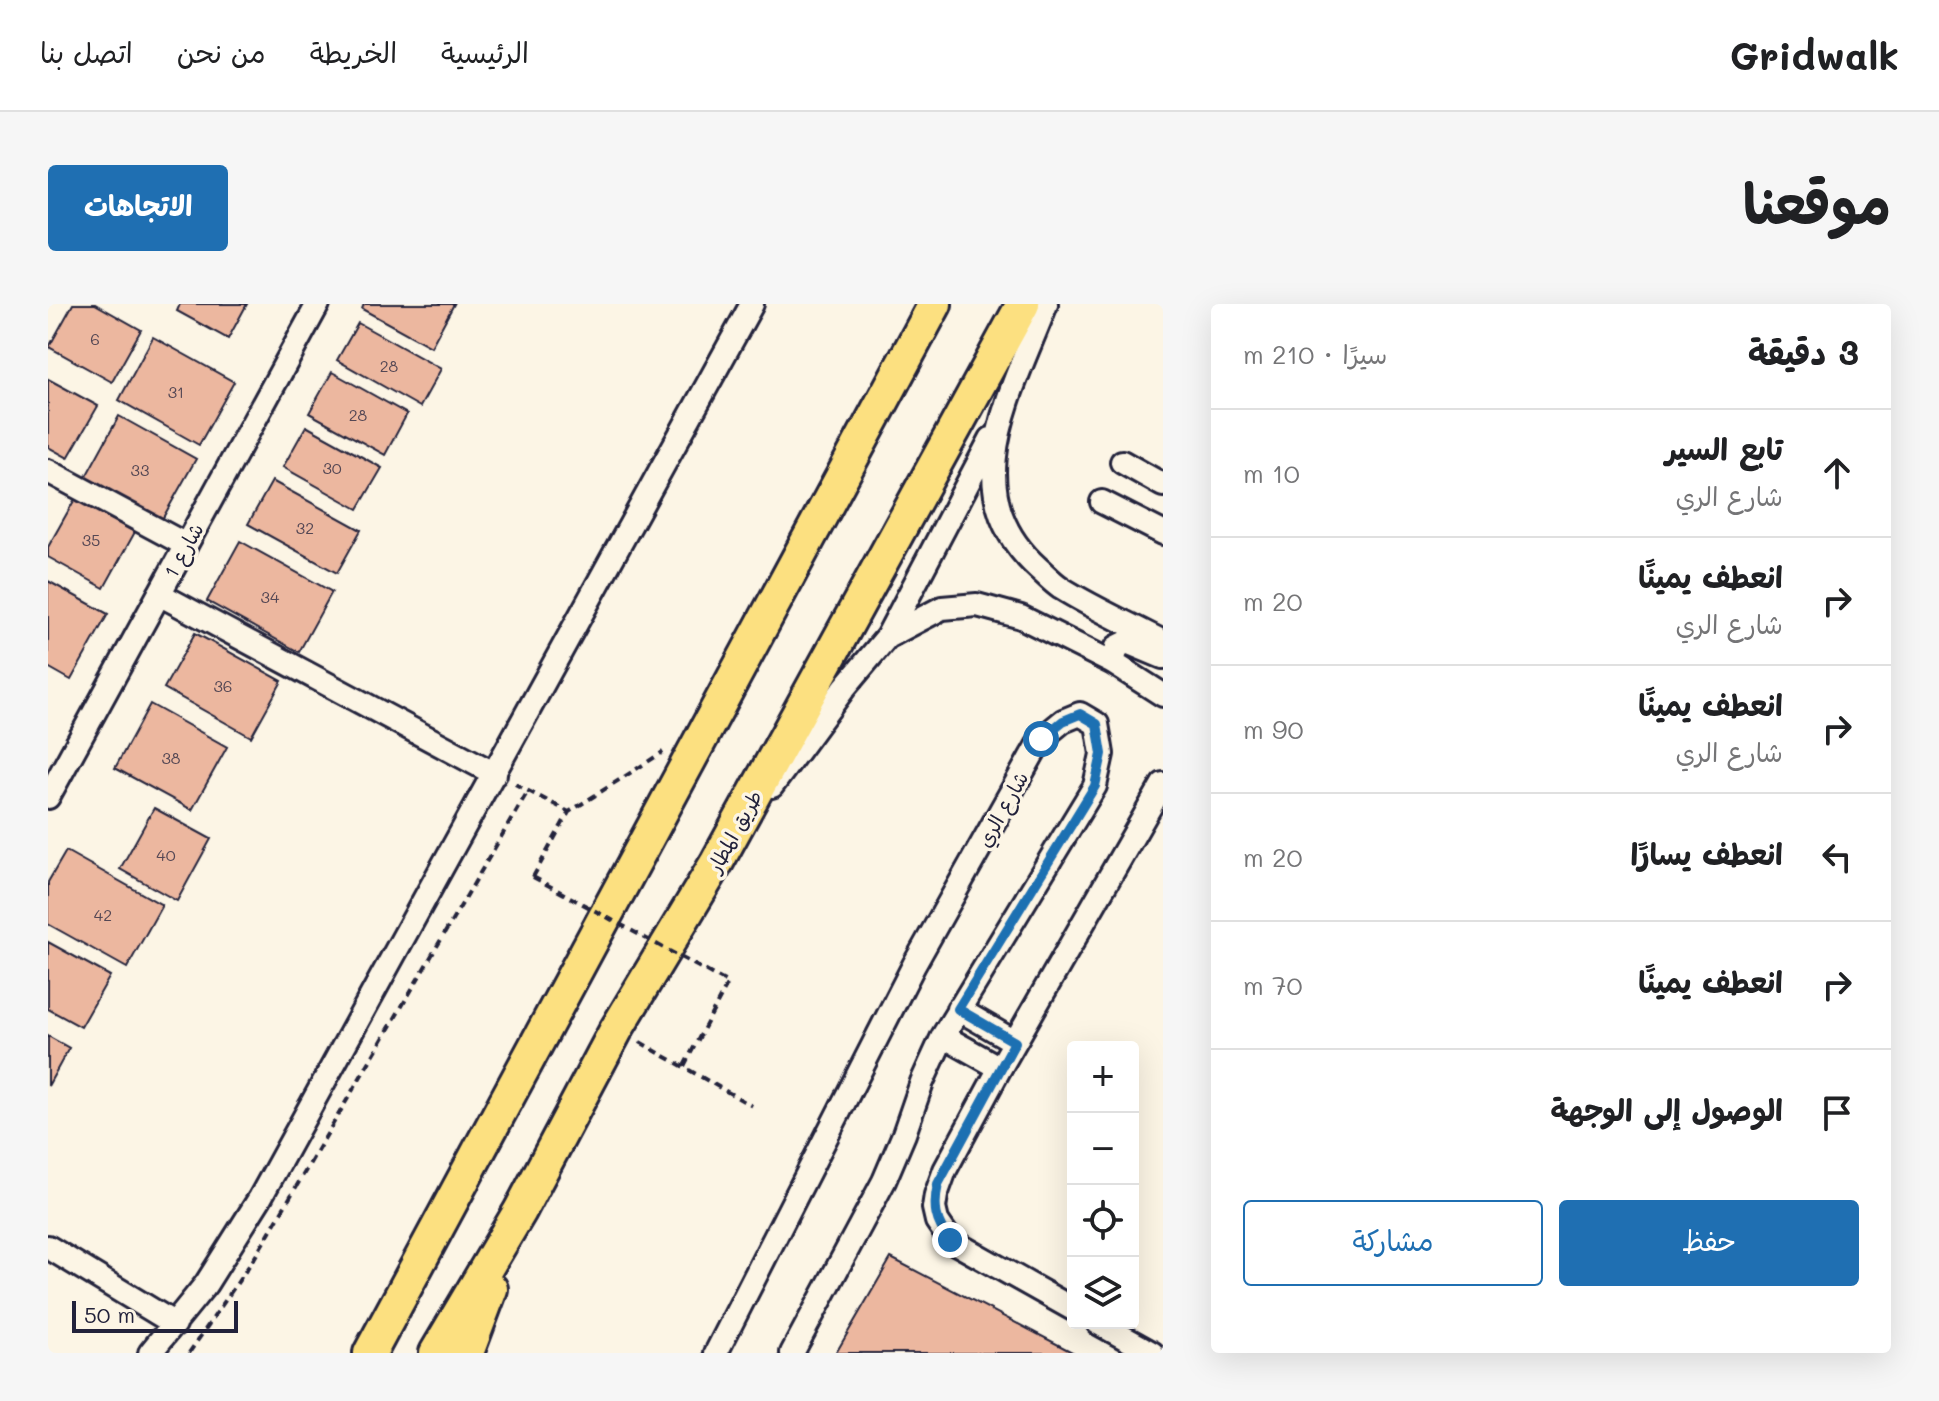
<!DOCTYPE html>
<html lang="ar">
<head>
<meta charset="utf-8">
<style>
  :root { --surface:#fff; --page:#f6f6f6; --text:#202124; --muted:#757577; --line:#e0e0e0; --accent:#1f6fb2 }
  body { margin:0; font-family:Mali,"Playpen Sans Arabic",sans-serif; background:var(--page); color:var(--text); direction:rtl }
  .controls { position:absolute; right:24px; bottom:24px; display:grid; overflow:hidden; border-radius:8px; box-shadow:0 8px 32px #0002 }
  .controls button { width:72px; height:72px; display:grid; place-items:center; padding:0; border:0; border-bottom:2px solid var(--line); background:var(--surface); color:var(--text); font:40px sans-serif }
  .scale { position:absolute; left:24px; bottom:20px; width:166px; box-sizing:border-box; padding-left:8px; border:4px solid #22223b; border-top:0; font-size:22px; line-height:28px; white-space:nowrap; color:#22223b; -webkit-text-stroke:6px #fcf5e5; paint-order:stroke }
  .stop { position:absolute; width:24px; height:24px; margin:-18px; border:6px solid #1f6fb2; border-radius:50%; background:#fff }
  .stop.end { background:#1f6fb2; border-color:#fff; box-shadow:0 2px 8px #0008 }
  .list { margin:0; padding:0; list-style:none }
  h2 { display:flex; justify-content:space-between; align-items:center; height:104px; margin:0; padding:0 32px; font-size:34px }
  h2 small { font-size:26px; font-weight:400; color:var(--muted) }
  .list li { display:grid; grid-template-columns:52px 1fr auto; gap:24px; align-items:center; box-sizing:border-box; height:128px; padding:0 32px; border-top:2px solid var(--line) }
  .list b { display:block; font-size:30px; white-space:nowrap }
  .list p { margin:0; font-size:26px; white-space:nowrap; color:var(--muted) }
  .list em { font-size:26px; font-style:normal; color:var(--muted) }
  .actions { display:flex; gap:16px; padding:24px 32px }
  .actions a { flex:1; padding:18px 0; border:2px solid var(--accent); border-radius:8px; text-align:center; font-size:28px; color:var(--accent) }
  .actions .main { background:var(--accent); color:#fff }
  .icon { flex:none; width:44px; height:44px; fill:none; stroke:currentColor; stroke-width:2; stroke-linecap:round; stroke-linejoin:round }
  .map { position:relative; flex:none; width:1115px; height:1049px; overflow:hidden; direction:ltr; border-radius:8px }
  header { display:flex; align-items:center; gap:48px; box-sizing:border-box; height:112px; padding:0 40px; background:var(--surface); border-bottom:2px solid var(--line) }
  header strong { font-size:38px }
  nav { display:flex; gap:44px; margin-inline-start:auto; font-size:28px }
  .intro { display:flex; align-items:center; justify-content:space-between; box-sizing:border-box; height:192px; padding:0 48px }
  h1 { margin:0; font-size:56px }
  .button { padding:20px 36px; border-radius:8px; background:var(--accent); color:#fff; font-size:28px; font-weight:700 }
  main { display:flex; gap:48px; padding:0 48px }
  aside { flex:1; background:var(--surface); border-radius:8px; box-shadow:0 8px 32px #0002 }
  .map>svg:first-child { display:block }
  .building { fill:#ecb79f; stroke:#22223b; stroke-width:2 }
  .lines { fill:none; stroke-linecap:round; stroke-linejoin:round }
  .minor-casing { stroke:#22223b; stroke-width:28 }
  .highway-casing { stroke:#22223b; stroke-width:38 }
  .path { stroke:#22223b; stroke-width:4; stroke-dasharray:8 6; stroke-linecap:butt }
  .minor { stroke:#fcf5e5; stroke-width:22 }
  .highway { stroke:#fce080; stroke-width:32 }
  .path-bridge { stroke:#22223b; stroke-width:4; stroke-dasharray:8 6; stroke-linecap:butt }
  .route { stroke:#1f6fb2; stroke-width:10 }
  .labels { text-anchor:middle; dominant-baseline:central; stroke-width:7; stroke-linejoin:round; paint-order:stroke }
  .number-label { font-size:16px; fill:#544754 }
  .street-label { font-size:20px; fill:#22223b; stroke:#fcf5e5 }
</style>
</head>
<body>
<header>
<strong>Gridwalk</strong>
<nav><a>الرئيسية</a><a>الخريطة</a><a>من نحن</a><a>اتصل بنا</a></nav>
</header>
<div class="intro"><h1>موقعنا</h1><a class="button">الاتجاهات</a></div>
<main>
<aside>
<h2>3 دقيقة<small>سيرًا · 210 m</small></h2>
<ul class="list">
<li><svg class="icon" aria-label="ahead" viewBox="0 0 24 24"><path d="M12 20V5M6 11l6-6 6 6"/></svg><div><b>تابع السير</b><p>شارع الري</p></div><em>10 m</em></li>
<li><svg class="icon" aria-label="right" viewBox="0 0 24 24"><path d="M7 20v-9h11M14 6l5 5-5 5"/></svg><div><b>انعطف يمينًا</b><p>شارع الري</p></div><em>20 m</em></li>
<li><svg class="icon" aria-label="right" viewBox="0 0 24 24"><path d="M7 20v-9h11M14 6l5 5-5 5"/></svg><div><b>انعطف يمينًا</b><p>شارع الري</p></div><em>90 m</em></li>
<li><svg class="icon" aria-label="left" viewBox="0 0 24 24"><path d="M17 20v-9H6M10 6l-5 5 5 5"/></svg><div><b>انعطف يسارًا</b></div><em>20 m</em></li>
<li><svg class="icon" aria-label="right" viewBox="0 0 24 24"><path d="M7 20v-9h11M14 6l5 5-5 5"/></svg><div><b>انعطف يمينًا</b></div><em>70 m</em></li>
<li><svg class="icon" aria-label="arrive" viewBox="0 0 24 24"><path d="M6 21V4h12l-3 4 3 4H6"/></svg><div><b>الوصول إلى الوجهة</b></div></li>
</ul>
<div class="actions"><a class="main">حفظ</a><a>مشاركة</a></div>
</aside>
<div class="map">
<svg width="1115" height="1049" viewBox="0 0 1115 1049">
  <rect width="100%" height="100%" fill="#fcf5e5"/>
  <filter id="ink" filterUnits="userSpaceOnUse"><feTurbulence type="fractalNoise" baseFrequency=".0125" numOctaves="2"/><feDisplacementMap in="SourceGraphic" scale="16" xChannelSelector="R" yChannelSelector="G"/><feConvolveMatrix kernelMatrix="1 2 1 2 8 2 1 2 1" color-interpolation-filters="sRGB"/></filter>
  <g filter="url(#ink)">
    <path class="building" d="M25,0H47L93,26L64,78L1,43Z
      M132,0H199L180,35L129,7Z
      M316,0H406L383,43L314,5Z
      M310,19L393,65L372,103L289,56Z
      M105,33L186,78L151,141L71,96Z
      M284,68L359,110L337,151L261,109Z
      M0,75L50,102L20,154L0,143Z
      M71,112L148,155L112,219L36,176Z
      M258,122L334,164L310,205L235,163Z
      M224,177L313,226L289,269L200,220Z
      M27,195L87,228L56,284L0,253V243Z
      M192,237L284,288L251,348L159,297Z
      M0,277L60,310L23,376L0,363Z
      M147,329L234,377L203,433L116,384Z
      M102,400L179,443L144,506L67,464Z
      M106,504L163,535L129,597L72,565Z
      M18,547L114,601L79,664L0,620V578Z
      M0,638L62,672L33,723L0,705Z
      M0,732L21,744L0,782Z
      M843,954L1026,1049H788Z"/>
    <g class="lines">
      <g class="minor-casing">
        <path id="minor" d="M998,0C965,87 904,187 990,264C997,270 1004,278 1013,284C1045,304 1081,320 1115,338
          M1074,158L1115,181
          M0,167L138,241
          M1054,198L1115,229
          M111,290L447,470
          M839,333L943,135
          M1065,359L1069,343L1079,338L1115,353
          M724,482L797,383L839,333L894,304L929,301L973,313L1065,359L1115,391
          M0,493L270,0
          M910,705L967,738
          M895,732L952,764
          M0,943L127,1020
          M1025,1005L902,936L889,917L886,904L888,891L897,866L952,764L1115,480
          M1050,1019L1104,1049
          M102,1049L158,980L212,894L704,0
          M668,1049L866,661L993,435L1015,417L1032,410L1049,420L1054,450L1047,482L895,732L874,778L856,830L836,877L744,1049"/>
      </g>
      <g class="highway-casing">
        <path id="highway" d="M322,1049L887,0
          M388,1049L472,907L568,726L669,558L975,0
          M419,1049L443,985"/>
      </g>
      <path class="path" d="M467,480L521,508
        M485,573L521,508L615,448
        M592,738L704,802
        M636,762L680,679
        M141,1049L207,953L480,487"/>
      <use href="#minor" class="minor"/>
      <use href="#highway" class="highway"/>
      <path class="path-bridge" d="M485,573L680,679"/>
    </g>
  </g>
  <g class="lines" filter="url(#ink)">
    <path class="route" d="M902,936C887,918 885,903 890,880L967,738L910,705L1047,482L1054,450L1049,420L1032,410L1015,417L993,435"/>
  </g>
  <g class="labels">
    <g class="number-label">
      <text x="47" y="34">6</text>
      <text x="341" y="61">28</text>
      <text x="128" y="87">31</text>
      <text x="310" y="110">28</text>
      <text x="284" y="163">30</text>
      <text x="92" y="165">33</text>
      <text x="257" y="223">32</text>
      <text x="43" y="235">35</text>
      <text x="222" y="292">34</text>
      <text x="175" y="381">36</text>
      <text x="123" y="453">38</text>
      <text x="118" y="550">40</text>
      <text x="55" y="610">42</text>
    </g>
    <g class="street-label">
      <text transform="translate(135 246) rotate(-61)">شارع 1</text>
      <text transform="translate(954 505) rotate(-61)">شارع الري</text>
      <text transform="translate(686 527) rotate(-61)">طريق المطار</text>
    </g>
  </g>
</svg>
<div class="controls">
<button>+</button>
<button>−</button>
<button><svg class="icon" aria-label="locate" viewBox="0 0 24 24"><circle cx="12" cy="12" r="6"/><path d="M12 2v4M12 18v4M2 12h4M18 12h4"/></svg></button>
<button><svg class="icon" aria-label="layers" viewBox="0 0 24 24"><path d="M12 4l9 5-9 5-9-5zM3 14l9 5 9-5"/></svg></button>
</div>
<div class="scale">50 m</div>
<div class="stop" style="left:993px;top:435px"></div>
<div class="stop end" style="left:902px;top:936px"></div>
</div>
</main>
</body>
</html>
